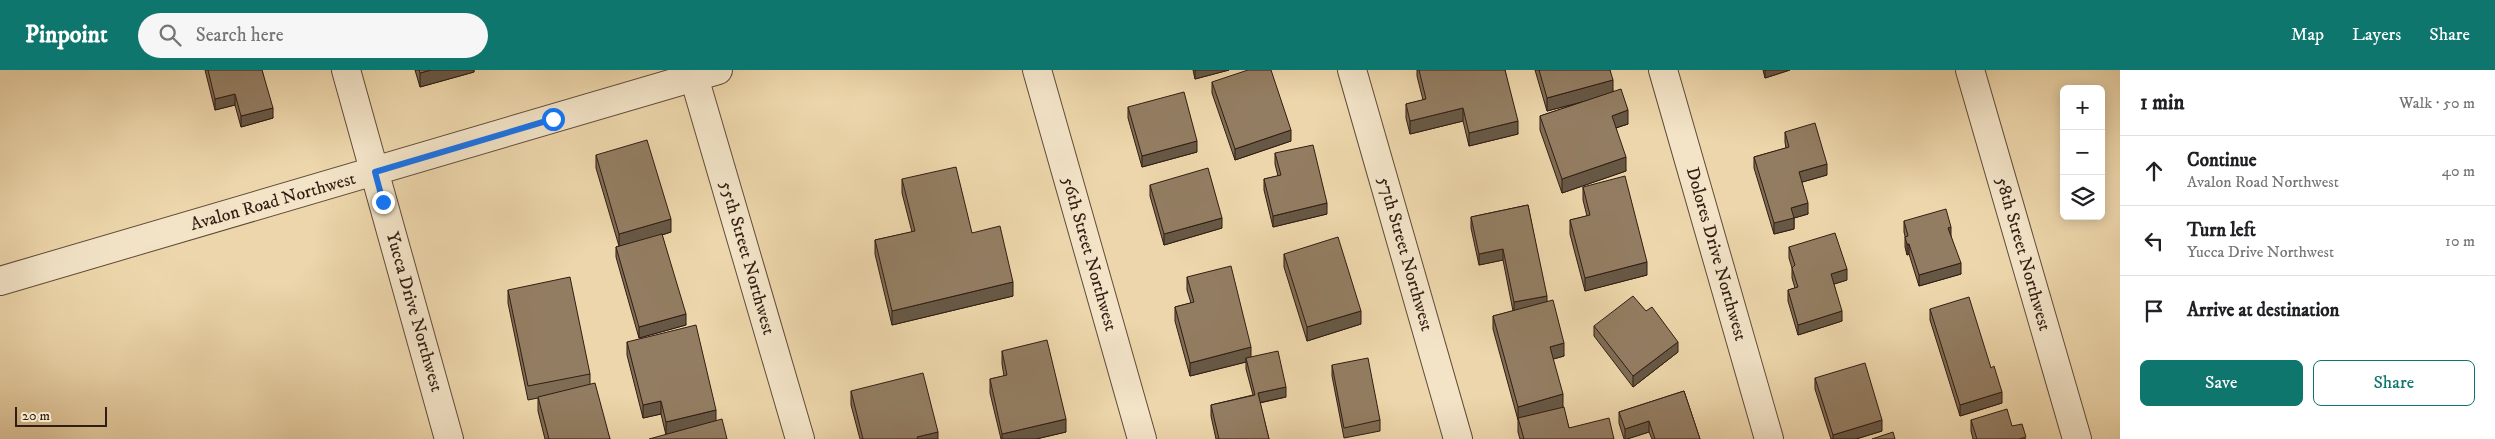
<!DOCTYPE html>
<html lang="en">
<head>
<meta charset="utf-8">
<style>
  :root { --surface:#fff; --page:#f6f6f6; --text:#202124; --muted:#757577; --line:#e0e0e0; --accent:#0f766e }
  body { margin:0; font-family:"IM FELL DW Pica",serif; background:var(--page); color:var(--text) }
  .controls { position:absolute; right:15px; top:15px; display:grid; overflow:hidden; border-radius:8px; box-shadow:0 2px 12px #0003 }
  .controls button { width:45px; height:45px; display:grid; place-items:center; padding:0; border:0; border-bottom:1px solid var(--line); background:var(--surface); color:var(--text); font:25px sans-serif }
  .scale { position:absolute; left:15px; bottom:12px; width:92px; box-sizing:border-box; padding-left:5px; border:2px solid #311d13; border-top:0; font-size:14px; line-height:18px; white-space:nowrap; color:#311d13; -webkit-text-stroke:4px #f3e4c8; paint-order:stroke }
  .stop { position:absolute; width:15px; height:15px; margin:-11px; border:4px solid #1a73e8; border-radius:50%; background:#fff }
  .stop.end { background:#1a73e8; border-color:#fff; box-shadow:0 1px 5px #0008 }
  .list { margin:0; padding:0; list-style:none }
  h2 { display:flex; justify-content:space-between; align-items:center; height:65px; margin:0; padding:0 20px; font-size:21px }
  h2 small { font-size:16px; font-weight:400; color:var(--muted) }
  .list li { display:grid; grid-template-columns:32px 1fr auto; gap:15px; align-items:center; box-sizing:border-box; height:70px; padding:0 20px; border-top:1px solid var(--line) }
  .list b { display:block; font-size:19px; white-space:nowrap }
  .list p { margin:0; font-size:16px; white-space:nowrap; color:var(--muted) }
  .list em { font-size:16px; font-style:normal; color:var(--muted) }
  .actions { display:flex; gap:10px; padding:15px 20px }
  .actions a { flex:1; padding:11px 0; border:1px solid var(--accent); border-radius:8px; text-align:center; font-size:18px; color:var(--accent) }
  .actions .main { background:var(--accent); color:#fff }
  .icon { flex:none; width:28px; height:28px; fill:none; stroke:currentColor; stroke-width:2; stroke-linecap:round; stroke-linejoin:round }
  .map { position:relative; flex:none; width:2120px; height:369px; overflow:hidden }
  header { display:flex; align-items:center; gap:30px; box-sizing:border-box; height:70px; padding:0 25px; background:var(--accent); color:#fff }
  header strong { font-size:24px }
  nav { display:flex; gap:28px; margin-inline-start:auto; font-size:18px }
  .search { width:350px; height:45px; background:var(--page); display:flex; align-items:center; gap:12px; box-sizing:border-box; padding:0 18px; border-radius:28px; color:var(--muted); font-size:19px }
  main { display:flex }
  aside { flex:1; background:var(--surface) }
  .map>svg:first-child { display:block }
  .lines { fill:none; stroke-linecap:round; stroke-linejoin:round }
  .minor-casing { stroke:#604b39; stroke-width:30 }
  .tertiary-casing { stroke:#604b39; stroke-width:30 }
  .minor { stroke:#f3e4c8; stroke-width:28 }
  .tertiary { stroke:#f3e4c8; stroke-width:28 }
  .wall { fill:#7e6c54; stroke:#311d13 }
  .shaded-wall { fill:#675845; stroke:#311d13 }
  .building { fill:#937d62; stroke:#311d13 }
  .route { stroke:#1a73e8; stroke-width:6 }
  .labels { text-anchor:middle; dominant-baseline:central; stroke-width:4; stroke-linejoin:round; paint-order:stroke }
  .street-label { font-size:18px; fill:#311d13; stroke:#f3e4c8 }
</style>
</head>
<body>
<header>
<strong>Pinpoint</strong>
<div class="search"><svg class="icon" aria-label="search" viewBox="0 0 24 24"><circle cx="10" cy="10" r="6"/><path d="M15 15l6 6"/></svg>Search here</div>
<nav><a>Map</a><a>Layers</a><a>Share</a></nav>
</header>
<main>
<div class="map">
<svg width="2120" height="369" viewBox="0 0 2120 369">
  <rect width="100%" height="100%" fill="#edd6ab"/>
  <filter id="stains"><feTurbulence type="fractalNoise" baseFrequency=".004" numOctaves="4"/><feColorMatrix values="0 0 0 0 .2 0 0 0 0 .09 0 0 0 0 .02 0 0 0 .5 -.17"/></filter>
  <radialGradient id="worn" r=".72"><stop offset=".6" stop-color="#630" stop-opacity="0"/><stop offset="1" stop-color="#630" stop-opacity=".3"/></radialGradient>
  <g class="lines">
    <g class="minor-casing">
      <path id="minor" d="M1037,0L1142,369
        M1352,0L1458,369
        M1663,0L1769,369
        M1970,0L2077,369
        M694,7L800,369
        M0,211L718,0"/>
    </g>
    <g class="tertiary-casing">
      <path id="tertiary" d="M346,0L449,369"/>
    </g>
    <use href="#minor" class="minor"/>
    <use href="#tertiary" class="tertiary"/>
  </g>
  <path class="wall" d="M205,0H262L273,48L241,57L235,35L215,40Z
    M415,0H474V2L420,17Z
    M1193,0H1229L1195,9Z
    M1417,0H1505L1518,64L1469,76L1463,51L1410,64L1406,48V34L1423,30L1417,6Z
    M1535,0H1610L1613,22L1628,54L1616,58L1626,101L1562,123L1540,60V46L1586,31L1547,41Z
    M1763,0H1790L1765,8Z
    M1212,12L1291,71L1235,90L1212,23Z
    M1128,37L1197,82L1142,97L1128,48Z
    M1785,62L1827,105L1802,112L1808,144L1794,148V159L1774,164L1754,98V87L1786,78L1785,72Z
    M1275,83L1327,144L1273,157L1264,120V109L1278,106L1275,94Z
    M596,85L671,162L662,165L686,255L639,268L616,187V177L619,176L596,98Z
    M902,109L972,163L1013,226L892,255L875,184V170L912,162L902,123Z
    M1150,115L1222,158L1164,175L1150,126Z
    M1583,117L1647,205L1585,221L1570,164V150L1587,146L1583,130Z
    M1528,135L1547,232L1564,286L1553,289L1563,337L1569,358L1614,369H1520L1518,362V350L1493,259V246L1513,241L1503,190L1479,195L1471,158V147Z
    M1904,151L1951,166L1961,204L1919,216L1909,184L1907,185L1905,177V166L1904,162Z
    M1789,177L1847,210L1834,214L1842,251L1798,265L1788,231V220L1795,218L1792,208V198L1789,188Z
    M1284,184L1361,254L1307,271L1284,197Z
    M1187,207L1251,287L1286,327L1260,333L1269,369H1216L1211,346V335L1253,325L1246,299V292L1190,306L1175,251V237L1191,233L1187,220Z
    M508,220L590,304V314L610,369H545L538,341V328L528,330L508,233Z
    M1930,239L2002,333L1960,346L1930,250Z
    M1594,256L1678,282L1633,317L1594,266Z
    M627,272L716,340L666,365L661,344L643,348L627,285Z
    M1002,281L1066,362L1036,369H1001L990,323V309L1004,306L1002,294Z
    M1332,295L1380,350V361L1344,368L1332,306Z
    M1815,308L1882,361L1856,369H1831L1815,319Z
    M851,321L938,369H860L851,335Z
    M1684,321L1700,369H1652L1649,362L1627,369H1624L1619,353V342Z
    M1971,350L2012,356L2026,369H1973L1971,361Z"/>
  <path class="shaded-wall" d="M431,0H474V2L420,17V3Z
    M1195,0H1229L1195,9Z
    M1765,0H1790L1765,8Z
    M1613,10V24L1547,41V28Z
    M235,24V35L215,40V29Z
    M273,38V48L241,57V46Z
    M1463,38V51L1410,64V51Z
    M1628,40V54L1612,59V46Z
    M1518,51V64L1469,76V63Z
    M1291,60V71L1235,90V79Z
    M1197,71V82L1142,97V86Z
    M1626,87V101L1562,123V109Z
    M1827,94V105L1799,113V102Z
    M1327,133V144L1273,157V146Z
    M1808,133V144L1794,148V159L1774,164V153L1791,138Z
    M1222,148V158L1164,175V164Z
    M671,149V162L619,178V164Z
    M1951,157V168L1948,158Z
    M1907,174H1909V184L1907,185Z
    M1503,179V190L1479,195V184Z
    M1647,192V205L1585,221V208Z
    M1961,193V204L1919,216V205Z
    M1847,199V210L1831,215V204Z
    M1013,212V226L892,255V241Z
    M1547,226V236L1514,243V232Z
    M1361,241V254L1307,271V257Z
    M1842,241V251L1798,265V255Z
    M686,244V255L639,268V257Z
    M1678,272V282L1633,317V306Z
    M1564,273V286L1550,290V277Z
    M1251,277V290L1246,288V292L1190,306V293Z
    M1286,317V327L1258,333V323Z
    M2002,322V333L1960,346V335Z
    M1563,324V338L1518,350V337Z
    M661,331V344L643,348V335Z
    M716,340V353L666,365V352Z
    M1066,349V362L1036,369H1002V364Z
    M1882,350V361L1856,369H1833V365Z
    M1649,351V362L1627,369H1625V359Z
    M938,362V369H917V367Z"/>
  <path class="building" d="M208,0H262L273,38L241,46L235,24L215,29Z
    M419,0H431L420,3Z
    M1248,0H1271L1291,60L1235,79L1212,12Z
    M1419,0H1505L1518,51L1469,63L1463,38L1410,51L1406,34L1426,29Z
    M1539,0H1610L1613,10L1547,28Z
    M1621,19L1628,40L1612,46L1626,87L1562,109L1540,46Z
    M1184,22L1197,71L1142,86L1128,37Z
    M1815,53L1827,94L1799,102L1808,133L1791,138L1794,148L1774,153L1754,87L1789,77L1785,62Z
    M647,70L671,149L619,164L596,85Z
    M1313,75L1327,133L1273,146L1264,109L1281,105L1275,83Z
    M956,97L972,163L1000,156L1013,212L892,241L875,170L915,161L902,109Z
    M1208,98L1222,148L1164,164L1150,115Z
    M1625,106L1647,192L1585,208L1570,150L1590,145L1583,117Z
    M1528,135L1547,226L1514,232L1503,179L1479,184L1471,147Z
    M1946,139L1951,157L1948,158L1961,193L1919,205L1909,174H1907L1905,167L1908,166L1904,151Z
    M1835,163L1847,199L1831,204L1842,241L1798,255L1788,220L1798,217L1792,198L1795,195L1789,177Z
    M662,164L686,244L639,257L616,177Z
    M1338,167L1361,241L1307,257L1284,184Z
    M1231,196L1251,277L1190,293L1175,237L1194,232L1187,207Z
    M570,207L590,304L528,316L508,220Z
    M1633,226L1646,241L1652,237L1678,272L1633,306L1594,256Z
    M1969,227L1991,298L1994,296L2002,322L1960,335L1930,239Z
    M1553,230L1564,273L1550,277L1563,324L1518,337L1493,246Z
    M696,255L716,340L666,352L661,331L643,335L627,272Z
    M1047,270L1066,349L1002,364L990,309L1007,305L1002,281Z
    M1278,281L1286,317L1258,323L1269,369H1219L1211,335L1255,325L1246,288Z
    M1368,288L1380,350L1344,358L1332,295Z
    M1865,293L1882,350L1833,365L1815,308Z
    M923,303L938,362L917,367L918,369H863L851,321Z
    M595,313L610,369H549L538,327Z
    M1684,321L1700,369H1655L1649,351L1625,359L1619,342Z
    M1564,337L1569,358L1609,348L1614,369H1524L1518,348Z
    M2007,339L2012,356L2022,354L2026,367L2019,369H1977L1971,350Z
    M722,349L727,369H649Z
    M1893,362L1895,369H1872Z"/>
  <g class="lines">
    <path class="route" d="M383,132L375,102L553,49"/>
  </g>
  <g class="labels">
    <g class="street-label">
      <text transform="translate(273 132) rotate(-16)">Avalon Road Northwest</text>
      <text transform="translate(1089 184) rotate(74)">56th Street Northwest</text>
      <text transform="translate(1405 184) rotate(74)">57th Street Northwest</text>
      <text transform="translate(1716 184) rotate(74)">Dolores Drive Northwest</text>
      <text transform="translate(2023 184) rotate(74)">58th Street Northwest</text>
      <text transform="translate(747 188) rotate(74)">55th Street Northwest</text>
      <text transform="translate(414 242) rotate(74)">Yucca Drive Northwest</text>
    </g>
  </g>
  <rect width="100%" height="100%" filter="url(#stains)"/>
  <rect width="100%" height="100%" fill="url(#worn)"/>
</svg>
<div class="controls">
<button>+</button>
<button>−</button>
<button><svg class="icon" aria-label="layers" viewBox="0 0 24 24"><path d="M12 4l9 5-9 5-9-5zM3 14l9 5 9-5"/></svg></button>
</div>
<div class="scale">20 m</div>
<div class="stop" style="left:553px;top:49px"></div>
<div class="stop end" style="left:383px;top:132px"></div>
</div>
<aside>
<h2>1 min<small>Walk · 50 m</small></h2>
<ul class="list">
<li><svg class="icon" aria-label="ahead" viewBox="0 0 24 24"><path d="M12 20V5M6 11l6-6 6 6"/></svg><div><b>Continue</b><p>Avalon Road Northwest</p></div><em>40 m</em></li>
<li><svg class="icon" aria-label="left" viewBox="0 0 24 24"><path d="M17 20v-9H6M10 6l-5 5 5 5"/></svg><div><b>Turn left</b><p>Yucca Drive Northwest</p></div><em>10 m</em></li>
<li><svg class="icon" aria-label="arrive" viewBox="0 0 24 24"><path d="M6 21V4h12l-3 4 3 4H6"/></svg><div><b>Arrive at destination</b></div></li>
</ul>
<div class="actions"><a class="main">Save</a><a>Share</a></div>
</aside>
</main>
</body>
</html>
